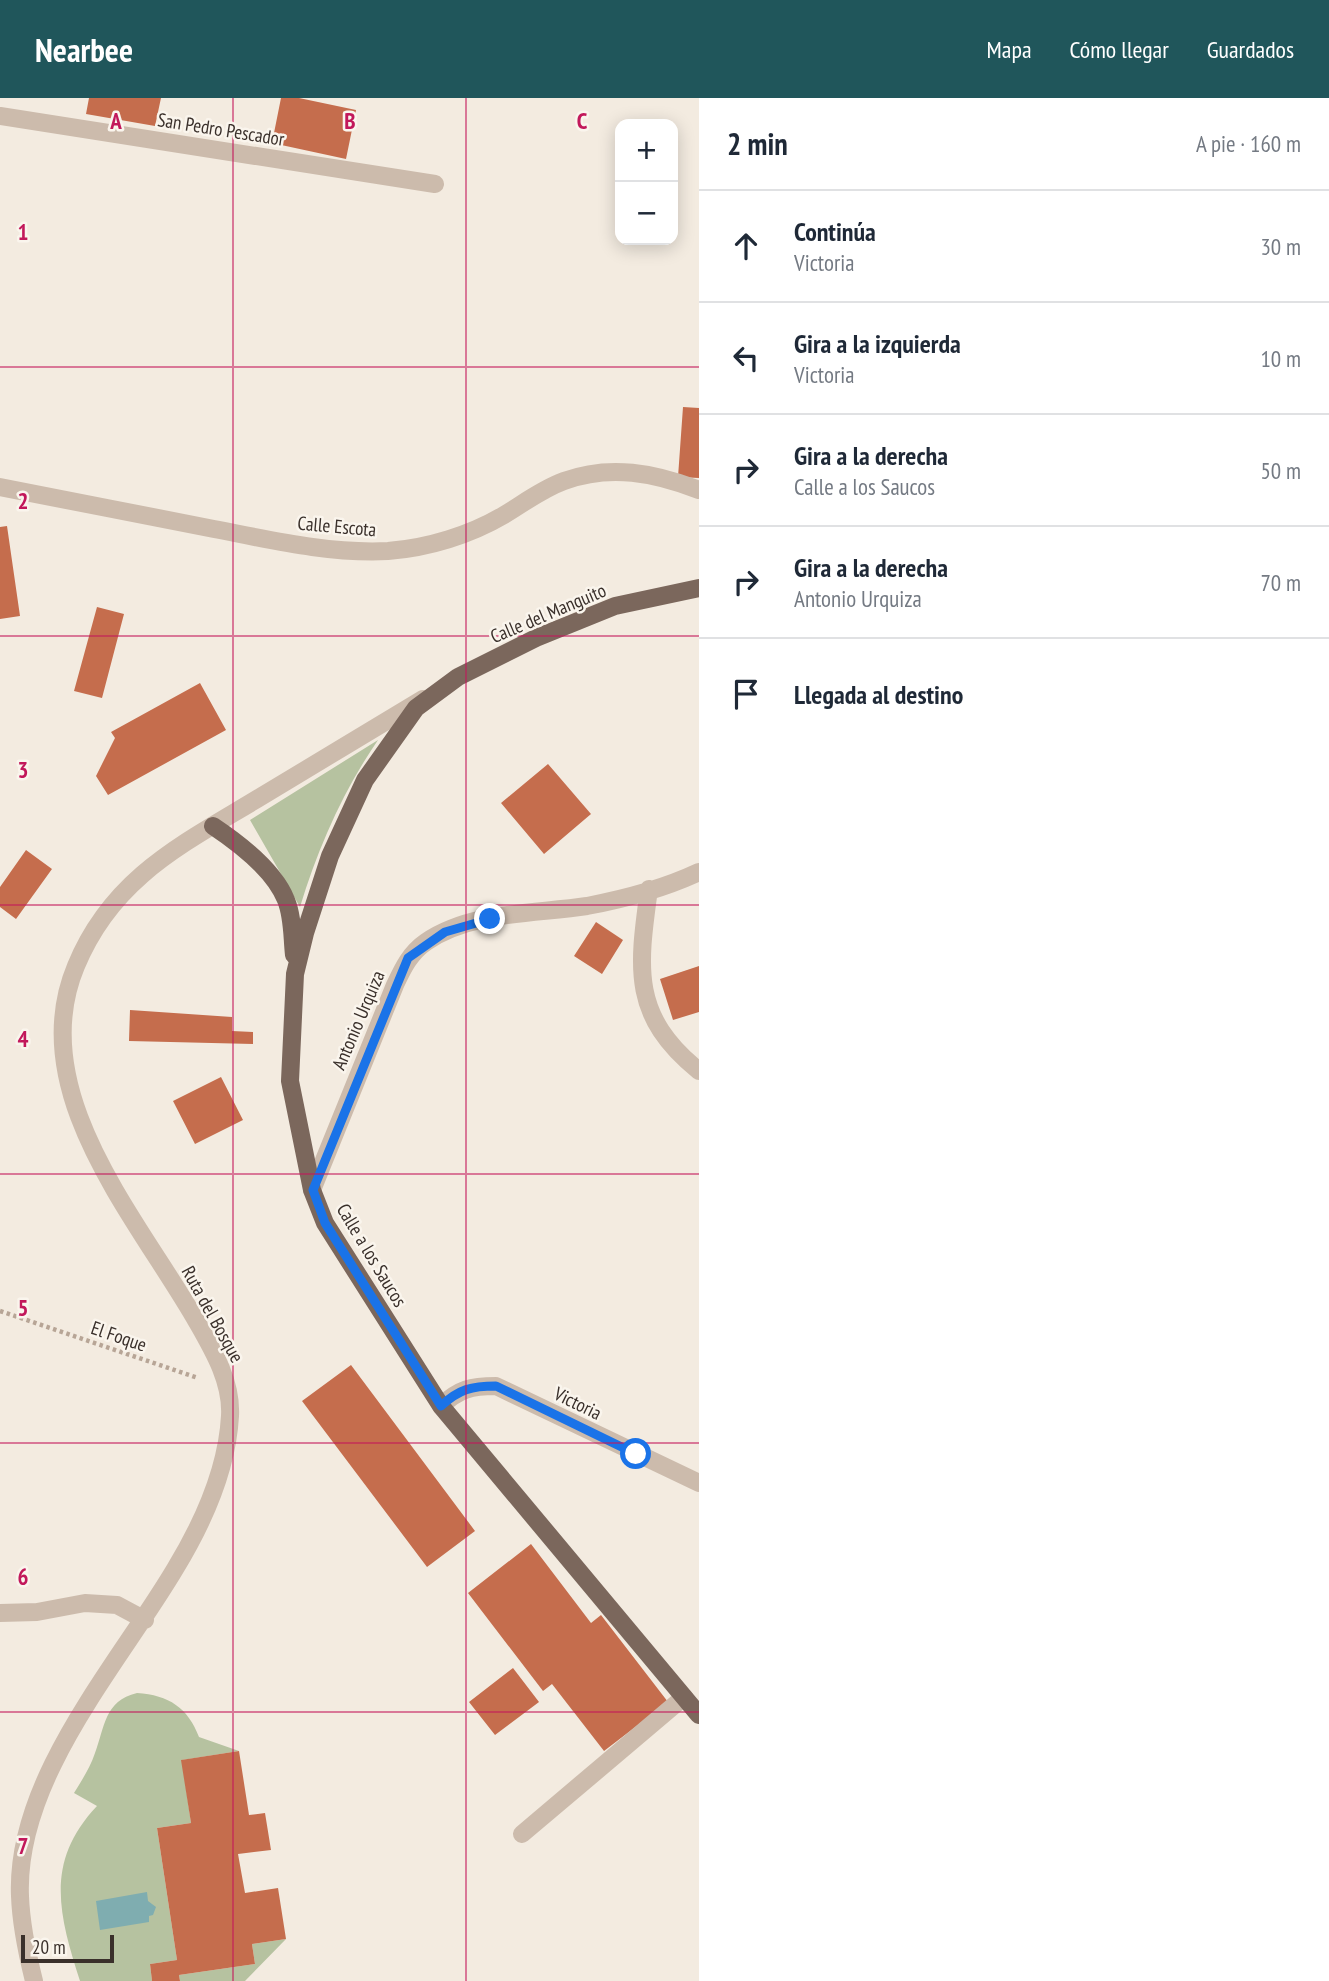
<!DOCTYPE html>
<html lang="es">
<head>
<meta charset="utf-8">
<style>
  :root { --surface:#fff; --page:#f2f2f3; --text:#1f2937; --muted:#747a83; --line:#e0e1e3; --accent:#20565b }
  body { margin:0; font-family:"PT Sans Narrow",sans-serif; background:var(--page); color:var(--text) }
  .controls { position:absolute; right:21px; top:21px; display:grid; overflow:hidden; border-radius:14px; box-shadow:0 4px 18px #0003 }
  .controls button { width:63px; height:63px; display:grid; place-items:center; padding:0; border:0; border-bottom:2px solid var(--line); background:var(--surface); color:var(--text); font:35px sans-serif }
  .scale { position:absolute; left:21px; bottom:18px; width:93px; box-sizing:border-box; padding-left:7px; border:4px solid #3a302b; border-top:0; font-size:19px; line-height:24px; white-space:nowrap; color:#3a302b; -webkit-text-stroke:5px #faf5ed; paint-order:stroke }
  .stop { position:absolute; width:21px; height:21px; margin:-16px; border:5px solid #1a73e8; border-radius:50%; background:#fff }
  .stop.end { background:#1a73e8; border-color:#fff; box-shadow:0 2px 7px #0008 }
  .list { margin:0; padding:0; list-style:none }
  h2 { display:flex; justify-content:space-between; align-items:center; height:91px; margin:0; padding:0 28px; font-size:30px }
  h2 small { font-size:23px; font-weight:400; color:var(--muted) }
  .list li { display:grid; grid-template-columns:46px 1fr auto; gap:21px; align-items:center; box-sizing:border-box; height:112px; padding:0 28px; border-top:2px solid var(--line) }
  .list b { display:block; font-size:26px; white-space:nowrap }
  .list p { margin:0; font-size:23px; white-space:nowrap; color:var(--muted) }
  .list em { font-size:23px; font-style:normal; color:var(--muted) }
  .icon { flex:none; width:38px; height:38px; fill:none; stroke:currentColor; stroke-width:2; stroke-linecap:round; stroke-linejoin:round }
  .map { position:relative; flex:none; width:699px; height:1883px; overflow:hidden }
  header { display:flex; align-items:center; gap:42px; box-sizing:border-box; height:98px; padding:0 35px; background:var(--accent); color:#fff }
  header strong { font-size:33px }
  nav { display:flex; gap:38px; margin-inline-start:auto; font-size:24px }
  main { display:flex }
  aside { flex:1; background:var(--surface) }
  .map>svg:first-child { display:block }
  .green { fill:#b6c2a0 }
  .water { fill:#7fadb0 }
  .building { fill:#c56d4d }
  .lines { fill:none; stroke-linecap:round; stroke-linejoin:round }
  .path { stroke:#b7a596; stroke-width:4.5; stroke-dasharray:3.5 3.5; stroke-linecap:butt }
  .minor { stroke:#ccbbac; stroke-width:18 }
  .major { stroke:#7b675c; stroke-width:18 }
  .route { stroke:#1a73e8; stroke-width:9 }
  .grid { fill:none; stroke:#c2185b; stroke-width:2; stroke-opacity:0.55 }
  .labels { text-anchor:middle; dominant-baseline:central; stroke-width:5; stroke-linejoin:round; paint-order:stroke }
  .street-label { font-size:19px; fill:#3a302b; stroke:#faf5ed }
  .grid-label { font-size:23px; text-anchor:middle; font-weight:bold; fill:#c2185b; stroke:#faf5ed; stroke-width:5; stroke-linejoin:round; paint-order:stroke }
</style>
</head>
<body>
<header>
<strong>Nearbee</strong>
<nav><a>Mapa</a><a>Cómo llegar</a><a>Guardados</a></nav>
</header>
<main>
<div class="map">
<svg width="699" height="1883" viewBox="0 0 699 1883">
  <rect width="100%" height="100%" fill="#f3ebe0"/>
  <path class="green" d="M378,642C343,693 318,750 300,809L250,722Z
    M137,1595C169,1597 188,1610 199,1639L239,1653L182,1662L191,1725L157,1730L177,1862L150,1866L152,1883H80C59,1817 44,1764 97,1708L74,1695C82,1682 90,1670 95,1655C105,1629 104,1603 137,1595Z
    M286,1841L245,1883H180L179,1877L255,1866L252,1846Z"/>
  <path class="water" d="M147,1794L148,1803L156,1809L153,1817L149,1818V1824L100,1832L96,1803Z"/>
  <path class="building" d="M89,0H161L155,28L86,16Z
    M281,0H299L356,12L346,61L272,45Z
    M683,309L699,310V380L678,379Z
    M7,428L20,518L0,521V429Z
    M97,509L124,516L102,600L74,593Z
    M200,585L226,632L108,697L96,678L115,640L111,634Z
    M548,666L591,716L544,756L501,705Z
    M26,752L52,771L16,821L0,809V789Z
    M596,824L623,842L602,876L574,858Z
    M699,868V914L673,922L660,881Z
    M130,912L232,919V933L253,934V946L129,943Z
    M221,979L243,1022L195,1046L173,1003Z
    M351,1267L475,1433L427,1469L302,1303Z
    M531,1446L591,1525L601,1517L668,1604L604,1653L552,1586L543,1593L468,1495Z
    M513,1570L539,1604L495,1637L469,1604Z
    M239,1653L249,1717L265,1715L271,1752L238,1756L245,1795L278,1790L286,1841L252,1846L255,1866L179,1877L180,1883H152L150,1866L177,1862L157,1730L191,1725L181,1662Z"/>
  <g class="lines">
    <path class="path" d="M0,1213L198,1280"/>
    <path class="minor" d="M0,18L435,86
      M0,389C71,403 143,417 214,431C271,442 330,456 388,453C428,450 470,437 504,417C524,405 542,391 564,383C610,366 655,375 699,392
      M649,791C638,871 631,918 699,973
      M312,1092L395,887C403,870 410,855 426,844C471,813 535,816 587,808C624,801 665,790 699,774
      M441,1308C459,1291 471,1288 496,1288L699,1385
      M0,1515L37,1514L85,1505L117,1507L145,1522
      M522,1736L684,1599
      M34,1883C27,1855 21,1827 20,1798C15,1681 118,1567 175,1471C203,1425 227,1373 230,1318C232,1284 213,1252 197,1224C139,1122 23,994 76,868C113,778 185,745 262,698C316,666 369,633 423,601"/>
    <path class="major" d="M699,490L615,508L536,540L458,579L416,610L365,682L330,758L305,835L295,876L290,983L312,1092L325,1125L441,1308L699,1617
      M213,728C240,746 274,772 286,802C293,819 292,839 294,857"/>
  </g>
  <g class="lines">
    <path class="route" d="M490,821L445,834L408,860L313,1092L325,1125L441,1308C459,1291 472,1288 496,1288L636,1356"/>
  </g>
  <path class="grid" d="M233,0V1883M466,0V1883M0,269H699M0,538H699M0,807H699M0,1076H699M0,1345H699M0,1614H699"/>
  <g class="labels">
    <g class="street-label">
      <text transform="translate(221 31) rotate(9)">San Pedro Pescador</text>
      <text transform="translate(337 428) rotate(5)">Calle Escota</text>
      <text transform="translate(548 515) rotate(-23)">Calle del Manguito</text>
      <text transform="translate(358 922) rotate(-67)">Antonio Urquiza</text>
      <text transform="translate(372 1157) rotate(59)">Calle a los Saucos</text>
      <text transform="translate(213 1216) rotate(61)">Ruta del Bosque</text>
      <text transform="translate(119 1238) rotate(19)">El Foque</text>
      <text transform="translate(578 1305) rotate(26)">Victoria</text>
    </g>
  </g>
  <g class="grid-label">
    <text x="116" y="31">A</text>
    <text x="350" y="31">B</text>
    <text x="582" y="31">C</text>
    <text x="23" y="142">1</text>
    <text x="23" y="411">2</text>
    <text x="23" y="680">3</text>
    <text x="23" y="949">4</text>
    <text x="23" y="1218">5</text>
    <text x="23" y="1487">6</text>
    <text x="23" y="1756">7</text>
  </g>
</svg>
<div class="controls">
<button>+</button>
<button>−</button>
</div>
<div class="scale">20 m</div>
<div class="stop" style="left:636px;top:1356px"></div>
<div class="stop end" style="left:490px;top:821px"></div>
</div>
<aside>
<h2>2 min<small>A pie · 160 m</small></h2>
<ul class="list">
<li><svg class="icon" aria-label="ahead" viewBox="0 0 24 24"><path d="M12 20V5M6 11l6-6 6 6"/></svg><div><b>Continúa</b><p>Victoria</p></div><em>30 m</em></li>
<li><svg class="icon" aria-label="left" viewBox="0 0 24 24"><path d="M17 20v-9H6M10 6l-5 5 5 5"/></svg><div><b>Gira a la izquierda</b><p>Victoria</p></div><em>10 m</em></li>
<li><svg class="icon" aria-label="right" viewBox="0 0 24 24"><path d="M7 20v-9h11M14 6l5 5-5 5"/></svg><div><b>Gira a la derecha</b><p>Calle a los Saucos</p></div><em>50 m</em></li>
<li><svg class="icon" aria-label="right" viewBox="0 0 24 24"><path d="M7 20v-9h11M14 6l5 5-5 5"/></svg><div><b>Gira a la derecha</b><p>Antonio Urquiza</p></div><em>70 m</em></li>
<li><svg class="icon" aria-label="arrive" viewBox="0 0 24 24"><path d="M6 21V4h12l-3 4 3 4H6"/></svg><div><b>Llegada al destino</b></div></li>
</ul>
</aside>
</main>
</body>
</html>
